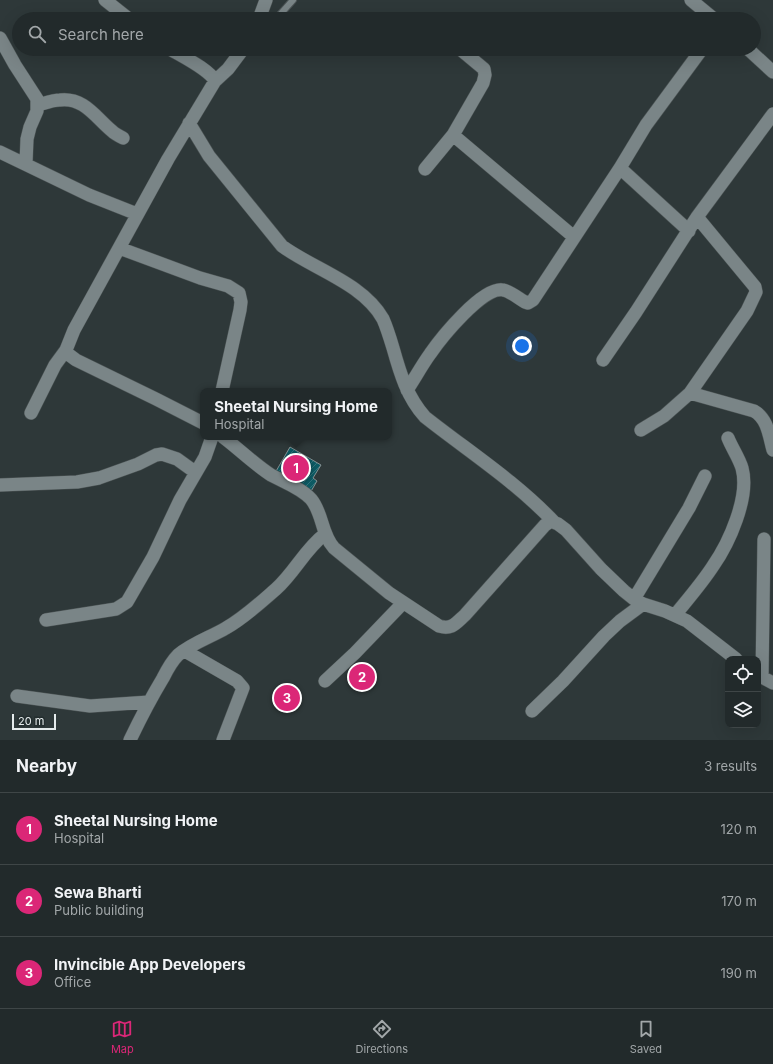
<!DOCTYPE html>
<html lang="en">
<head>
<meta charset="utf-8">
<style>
  :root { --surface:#222a2b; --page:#2a3233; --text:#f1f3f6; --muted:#a2a7a9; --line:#3f4647; --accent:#db2777 }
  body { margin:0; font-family:Inter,sans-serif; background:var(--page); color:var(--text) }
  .controls { position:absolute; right:12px; bottom:12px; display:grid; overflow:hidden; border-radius:8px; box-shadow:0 4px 16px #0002 }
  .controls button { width:36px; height:36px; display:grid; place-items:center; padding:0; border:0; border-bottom:1px solid var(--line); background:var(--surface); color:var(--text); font:20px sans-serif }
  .scale { position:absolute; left:12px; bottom:10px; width:44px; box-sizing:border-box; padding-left:4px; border:2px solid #e5ebec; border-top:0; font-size:11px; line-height:14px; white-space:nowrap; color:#e5ebec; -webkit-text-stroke:3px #242e2f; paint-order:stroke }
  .you { position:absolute; left:522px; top:346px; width:14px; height:14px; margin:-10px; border:3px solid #fff; border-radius:50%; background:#1a73e8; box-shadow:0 0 0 6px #1a73e833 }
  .badge { display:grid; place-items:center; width:26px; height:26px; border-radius:50%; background:var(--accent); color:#fff; font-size:13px; font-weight:700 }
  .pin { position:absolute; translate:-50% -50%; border:2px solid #fff; box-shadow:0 1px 4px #0006 }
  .popup { position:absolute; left:200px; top:388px; width:192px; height:52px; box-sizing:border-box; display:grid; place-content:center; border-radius:8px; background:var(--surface); filter:drop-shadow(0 1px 3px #0005); font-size:13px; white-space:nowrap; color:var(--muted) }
  .popup b { font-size:15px; color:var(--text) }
  .popup::after { content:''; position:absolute; left:50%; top:100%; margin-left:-8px; border:8px solid transparent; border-top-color:var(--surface) }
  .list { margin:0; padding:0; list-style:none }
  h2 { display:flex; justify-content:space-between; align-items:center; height:52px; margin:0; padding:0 16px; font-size:17px }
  h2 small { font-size:13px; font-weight:400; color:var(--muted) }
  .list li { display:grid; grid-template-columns:26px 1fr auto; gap:12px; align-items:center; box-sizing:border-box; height:72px; padding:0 16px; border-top:1px solid var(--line) }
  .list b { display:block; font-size:15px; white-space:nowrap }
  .list p { margin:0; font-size:13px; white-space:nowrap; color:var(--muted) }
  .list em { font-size:13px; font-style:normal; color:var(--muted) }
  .icon { flex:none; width:22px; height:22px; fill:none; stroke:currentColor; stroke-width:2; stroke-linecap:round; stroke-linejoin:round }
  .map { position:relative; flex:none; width:773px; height:740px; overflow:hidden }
  .search { position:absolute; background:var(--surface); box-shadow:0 4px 16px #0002; left:12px; right:12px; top:12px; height:44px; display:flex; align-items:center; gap:10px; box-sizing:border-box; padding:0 14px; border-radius:22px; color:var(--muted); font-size:15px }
  .sheet { height:268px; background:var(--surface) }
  nav { display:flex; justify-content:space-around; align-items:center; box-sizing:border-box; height:56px; border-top:1px solid var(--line); background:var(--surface); font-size:11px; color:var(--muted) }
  nav a { display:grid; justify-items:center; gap:2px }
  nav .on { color:var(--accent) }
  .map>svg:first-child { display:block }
  .building { fill:url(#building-hatch); stroke:#869193 }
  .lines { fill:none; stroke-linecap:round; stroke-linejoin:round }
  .service-casing { stroke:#4c5455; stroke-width:8 }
  .minor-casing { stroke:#4c5455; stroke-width:14 }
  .service { stroke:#7a8587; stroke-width:6 }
  .minor { stroke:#7a8587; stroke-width:13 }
</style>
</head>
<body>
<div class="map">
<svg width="773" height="740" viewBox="0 0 773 740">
  <defs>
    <pattern id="building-hatch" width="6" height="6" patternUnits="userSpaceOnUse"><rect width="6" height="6" fill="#0d5a63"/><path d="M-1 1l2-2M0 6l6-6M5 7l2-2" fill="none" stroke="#30727a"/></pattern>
  </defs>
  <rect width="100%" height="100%" fill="#2e3839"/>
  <path class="building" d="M290,447L321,465L313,478L317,481L310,493L275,473Z"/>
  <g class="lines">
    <g class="service-casing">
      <path id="service" d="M276,19L293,0"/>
    </g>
    <g class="minor-casing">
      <path id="minor" d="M105,0L129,19
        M691,0L714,19
        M259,19L266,0
        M0,38L15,65L37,99V111L30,127L27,139L26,163
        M170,49C181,56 209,69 215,81L168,159L74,330L66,350L68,354L76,360L156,399L203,423
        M748,49L773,72
        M215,81L228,69L243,49
        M38,105C45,103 53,100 60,100C84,97 96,118 112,131C115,134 119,136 123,138
        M189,123L209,156L282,246C313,269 363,283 383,319C387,328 390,338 393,348C400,373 407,397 425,417C468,451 515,481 554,522
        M453,135L483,83L485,75L484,69L460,49
        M0,152L89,195L137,214
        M620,168L689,231
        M425,169L453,135L574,237
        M119,248L200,278L228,286L239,293L241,302L240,310L222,391
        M603,360L636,312L697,217L773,114
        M407,390C415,378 422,365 430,354C441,338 483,286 503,290C510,291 518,298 525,302L528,303L533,300L620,168L646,125L702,49
        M690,393L754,411C768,419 769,436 773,450
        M31,413L55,365L66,350
        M641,430L664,416L690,393L747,311L756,292L755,287L697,217
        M223,437C239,449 254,464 271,475C284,482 301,488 311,499C323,513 321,534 334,548L389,593L439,626C452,630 456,623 465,615L545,525L551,521L558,524L566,530L601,569L624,591L634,599L643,604L665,611L687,621L736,659
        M0,485L77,482L99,478L138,464L156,455L162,454L177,459L195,472
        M634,599L689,508L705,476
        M675,615C688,599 702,583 713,566C729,543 750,497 742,468C739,458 732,448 728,438
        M46,620L116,609L127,602L153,557L180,500L205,457L212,437
        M185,651L237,681L243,688L223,740
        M758,675L773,683
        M762,677L764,539
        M325,681L355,653L403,603
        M17,696L90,706L149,702
        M532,711L563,681L604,636L620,621L643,604
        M130,740C140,719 151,698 163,678C167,670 172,661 178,655C192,643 211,637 226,628C244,618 261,602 276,589C295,572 305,549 325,534"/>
    </g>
    <use href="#service" class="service"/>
    <use href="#minor" class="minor"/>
  </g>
</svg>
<div class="controls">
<button><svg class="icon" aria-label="locate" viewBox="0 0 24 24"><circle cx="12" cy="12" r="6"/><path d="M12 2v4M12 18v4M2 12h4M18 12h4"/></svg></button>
<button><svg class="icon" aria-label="layers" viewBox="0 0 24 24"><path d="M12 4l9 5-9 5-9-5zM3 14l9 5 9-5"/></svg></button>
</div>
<div class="scale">20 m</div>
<div class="you"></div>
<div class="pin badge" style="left:296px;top:468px">1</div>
<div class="popup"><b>Sheetal Nursing Home</b>Hospital</div>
<div class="pin badge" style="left:362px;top:677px">2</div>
<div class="pin badge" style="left:287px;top:698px">3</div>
<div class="search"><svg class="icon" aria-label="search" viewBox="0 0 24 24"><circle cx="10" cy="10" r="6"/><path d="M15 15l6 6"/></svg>Search here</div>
</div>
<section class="sheet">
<h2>Nearby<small>3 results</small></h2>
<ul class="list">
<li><span class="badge">1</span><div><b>Sheetal Nursing Home</b><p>Hospital</p></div><em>120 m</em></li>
<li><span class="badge">2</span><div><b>Sewa Bharti</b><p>Public building</p></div><em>170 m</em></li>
<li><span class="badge">3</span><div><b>Invincible App Developers</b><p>Office</p></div><em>190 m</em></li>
</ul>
</section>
<nav>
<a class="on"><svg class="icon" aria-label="map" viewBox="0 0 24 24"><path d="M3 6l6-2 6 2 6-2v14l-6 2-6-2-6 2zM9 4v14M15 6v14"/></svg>Map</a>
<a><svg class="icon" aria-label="directions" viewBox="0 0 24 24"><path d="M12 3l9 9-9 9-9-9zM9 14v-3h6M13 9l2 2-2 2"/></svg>Directions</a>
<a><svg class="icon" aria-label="saved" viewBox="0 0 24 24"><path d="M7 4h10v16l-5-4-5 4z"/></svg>Saved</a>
</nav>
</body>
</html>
